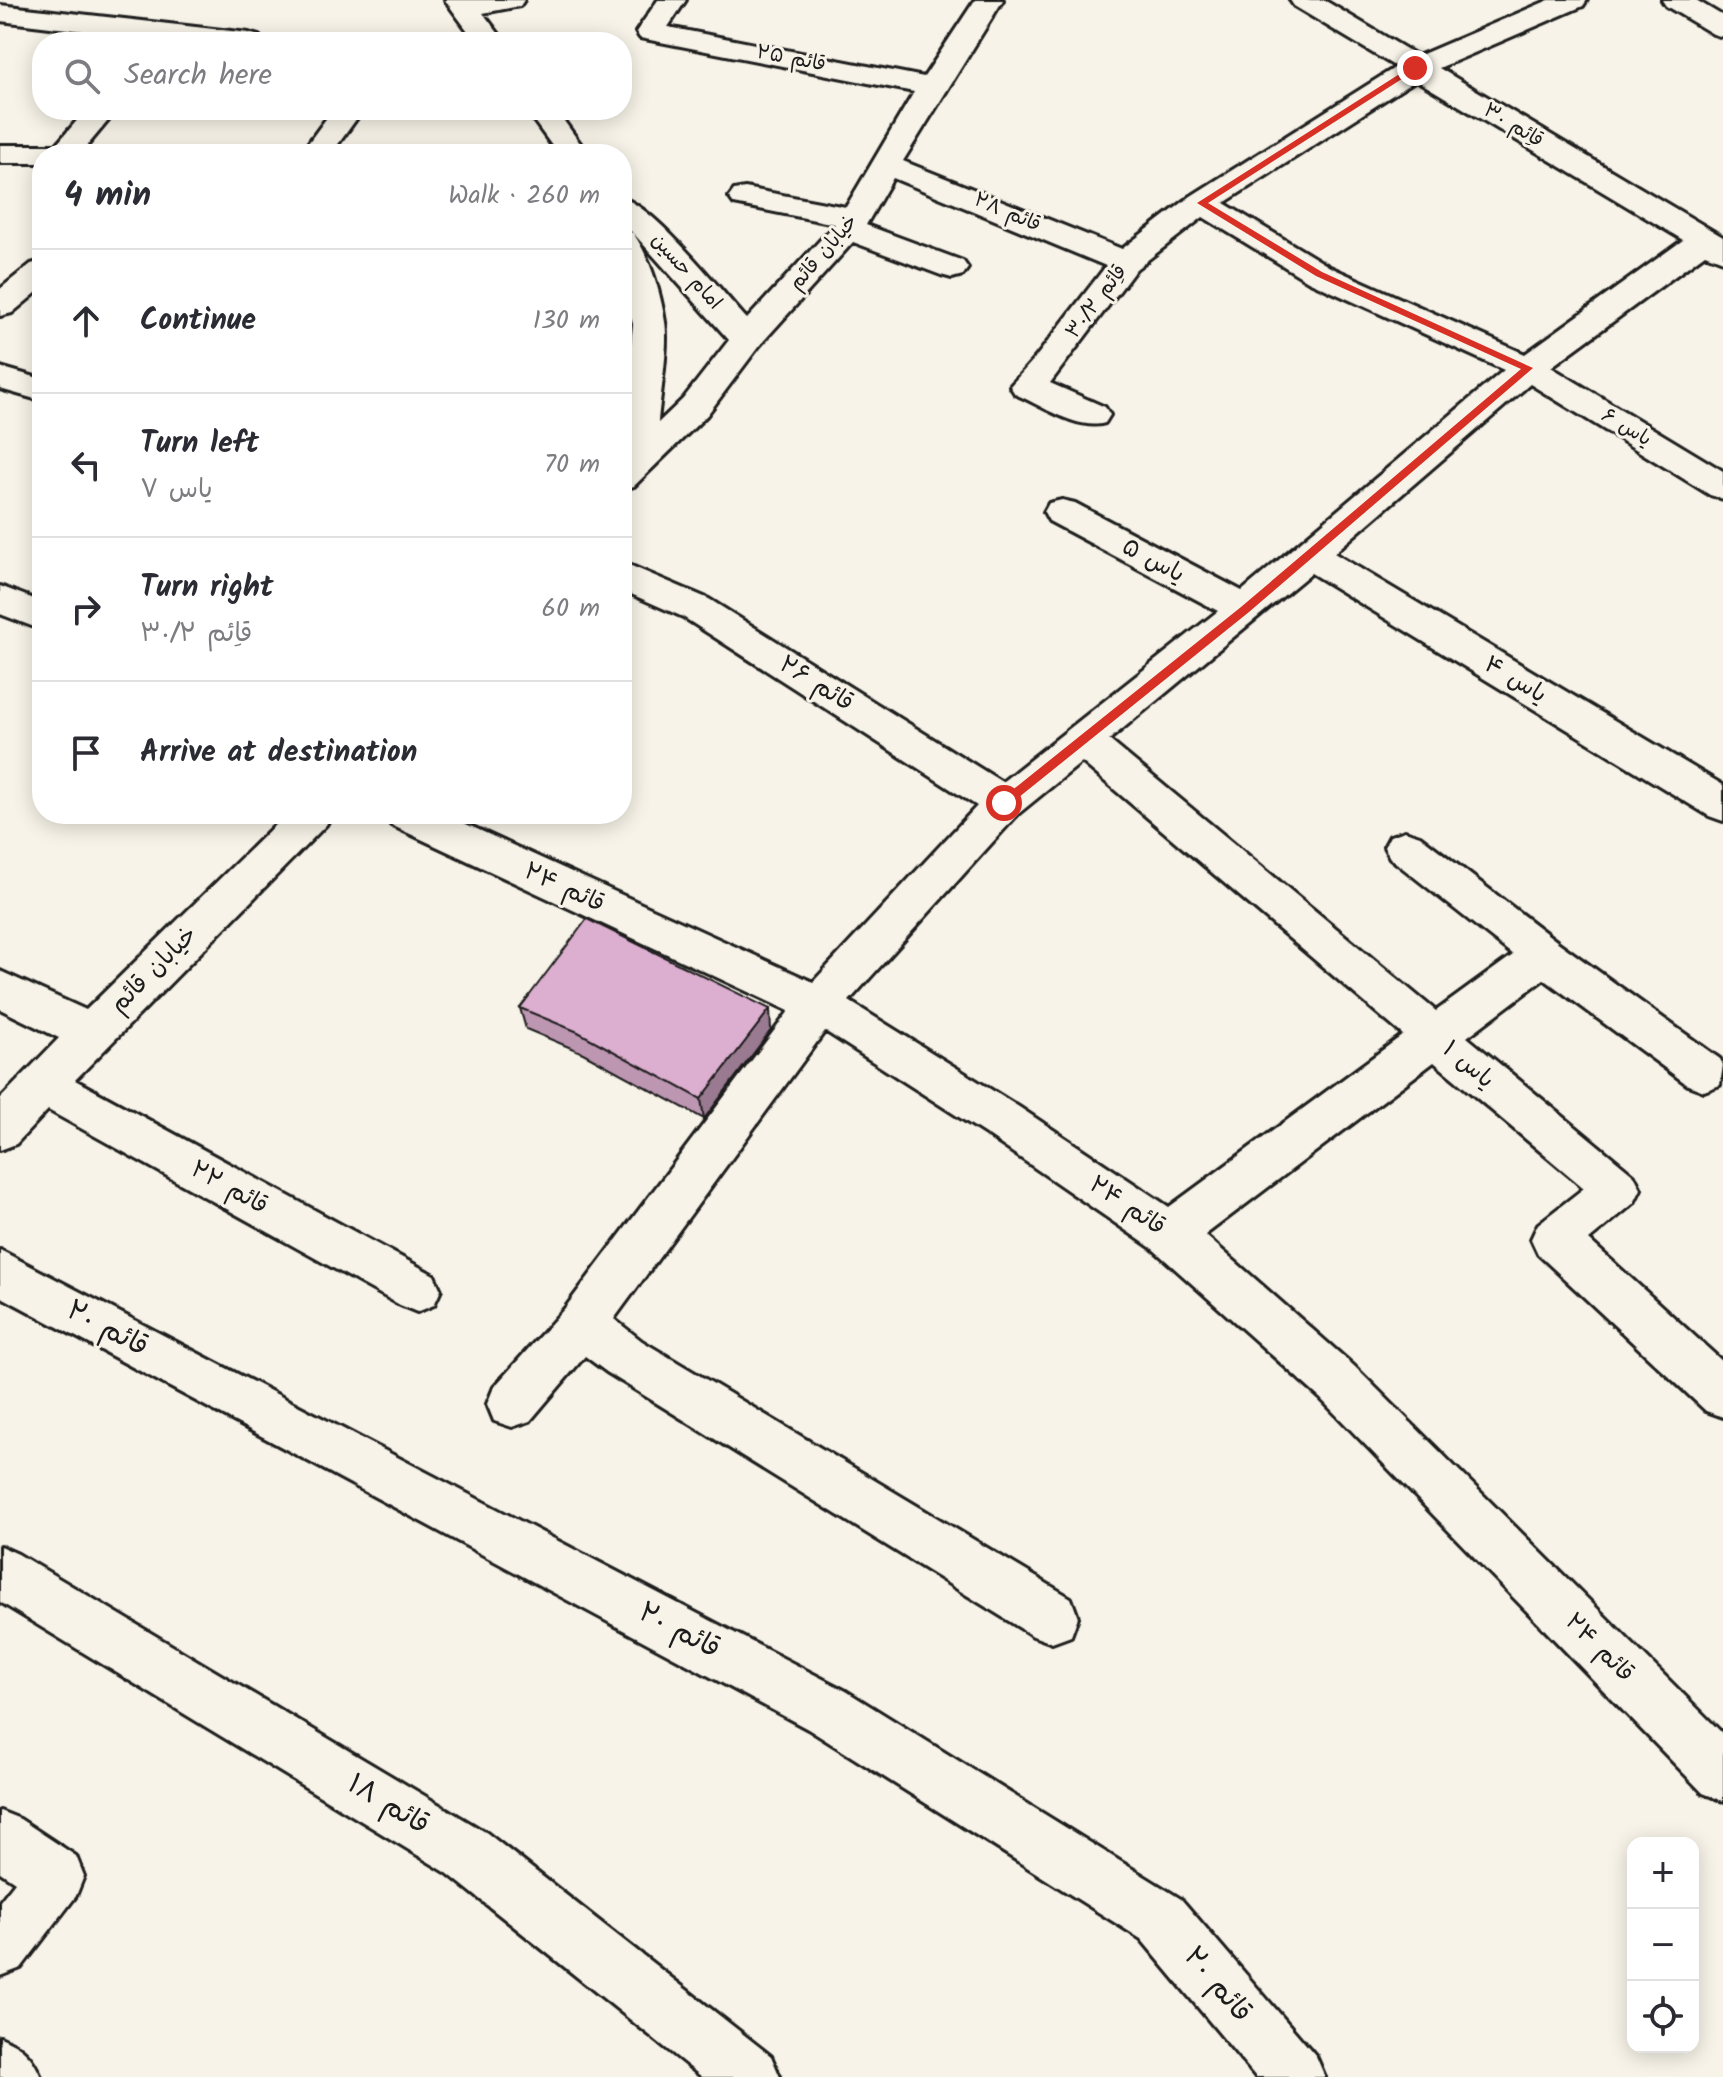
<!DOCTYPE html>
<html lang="en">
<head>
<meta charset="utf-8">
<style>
  :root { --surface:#fff; --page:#f7f7f7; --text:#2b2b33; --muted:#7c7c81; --line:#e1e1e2 }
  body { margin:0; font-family:Kalam,"Playpen Sans Arabic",sans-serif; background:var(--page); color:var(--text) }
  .controls { position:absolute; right:24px; bottom:24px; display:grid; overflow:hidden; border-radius:16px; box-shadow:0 4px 20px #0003 }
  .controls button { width:72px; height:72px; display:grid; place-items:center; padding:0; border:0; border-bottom:2px solid var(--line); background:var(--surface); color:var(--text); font:40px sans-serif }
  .stop { position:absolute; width:24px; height:24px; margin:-18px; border:6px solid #d93025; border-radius:50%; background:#fff }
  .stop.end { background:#d93025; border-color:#fff; box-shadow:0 2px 8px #0008 }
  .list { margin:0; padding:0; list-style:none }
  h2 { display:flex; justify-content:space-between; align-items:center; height:104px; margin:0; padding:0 32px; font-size:34px }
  h2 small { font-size:26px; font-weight:400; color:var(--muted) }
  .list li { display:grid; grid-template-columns:52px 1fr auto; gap:24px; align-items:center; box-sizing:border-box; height:144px; padding:0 32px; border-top:2px solid var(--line) }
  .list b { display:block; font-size:30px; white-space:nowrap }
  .list p { margin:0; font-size:26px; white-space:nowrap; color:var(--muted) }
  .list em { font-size:26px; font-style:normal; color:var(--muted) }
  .icon { flex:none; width:44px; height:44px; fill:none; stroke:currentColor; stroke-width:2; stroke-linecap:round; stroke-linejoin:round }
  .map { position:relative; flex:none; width:1723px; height:2077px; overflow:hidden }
  .search { position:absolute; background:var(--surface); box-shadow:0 4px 20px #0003; left:32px; top:32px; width:600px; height:88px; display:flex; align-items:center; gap:20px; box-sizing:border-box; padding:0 28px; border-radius:32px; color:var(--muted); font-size:30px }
  .panel { position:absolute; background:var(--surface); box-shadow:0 4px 20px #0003; left:32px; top:144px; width:600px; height:680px; border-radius:32px }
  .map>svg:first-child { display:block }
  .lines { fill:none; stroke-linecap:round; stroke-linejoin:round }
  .minor-casing { stroke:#1c1c1c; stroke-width:6 }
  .minor { fill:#f7f3e8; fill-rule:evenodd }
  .wall { fill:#bd96b2; stroke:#1c1c1c; stroke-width:2 }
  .shaded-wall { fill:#9a7a91; stroke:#1c1c1c; stroke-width:2 }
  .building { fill:#dcaecf; stroke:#1c1c1c; stroke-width:2 }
  .route { fill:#d93025 }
  .labels { text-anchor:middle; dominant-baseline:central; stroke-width:6; stroke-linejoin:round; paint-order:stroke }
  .far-street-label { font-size:20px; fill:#1c1c1c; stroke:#f7f3e8 }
  .street-label { font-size:24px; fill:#1c1c1c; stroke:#f7f3e8 }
  .near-street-label { font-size:28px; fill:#1c1c1c; stroke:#f7f3e8 }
</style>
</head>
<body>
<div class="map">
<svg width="1723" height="2077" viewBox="0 0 1723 2077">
  <rect width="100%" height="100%" fill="#f7f3e8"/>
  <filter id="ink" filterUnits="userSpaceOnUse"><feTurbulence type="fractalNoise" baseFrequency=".0125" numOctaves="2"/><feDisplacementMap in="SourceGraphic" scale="16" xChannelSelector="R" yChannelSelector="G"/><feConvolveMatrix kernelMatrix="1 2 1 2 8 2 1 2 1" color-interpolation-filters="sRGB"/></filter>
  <g filter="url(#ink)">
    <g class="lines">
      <g class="minor-casing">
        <path id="minor" d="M445,0H524L520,6L483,13L505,42H476Z
          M658,0H686L668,27L924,77L975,0H1003L903,161L1122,249L1191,196L1396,67L1294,6L1290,0H1324L1418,56L1549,0H1587L1583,6L1439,68L1723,237V261L1705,254L1551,367L1723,471V499L1710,495L1530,384L1334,553L1723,785V821L1709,816L1311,573L1109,740L1436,1011L1513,955L1390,858L1384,847L1390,836L1405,831L1420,836L1559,943L1720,1059L1723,1065L1720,1085L1704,1091L1688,1085L1544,979L1467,1037L1634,1175L1641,1189L1634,1203L1589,1240L1723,1362V1417L1706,1411L1538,1254L1531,1239L1538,1224L1584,1188L1434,1062L1205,1235L1354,1366L1723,1734V1801L1703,1793L1320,1398L1153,1249L987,1135L825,1031L614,1319L642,1341L1071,1598L1078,1617L1071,1636L1052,1643L1033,1636L608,1373L585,1356L530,1421L512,1427L494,1421L487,1404L494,1387L565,1308L789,1011L391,825L385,814H444L813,982L977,806L683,617L622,590V562L709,599L1002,782L1218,611L1049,521L1044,512L1049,503L1062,500L1075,503L1242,591L1504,370L1308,281L1203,217L1136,269L1050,383L1105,407L1110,415L1105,423C1077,431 1041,405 1015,394L1010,386L1036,357L1106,266L893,178L866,225L963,261L968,268L963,275L952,278L941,275L853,242L759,346L707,415L634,486L622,490V436L633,324L622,285V230L633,233C650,257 661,294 665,322C669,348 660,395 658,423L683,399L729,340L634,234L622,223V198C654,206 721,291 747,319L835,224L734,204L729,197L734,190L745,188L846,207L914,92L640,38L636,32ZM1416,80L1683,240L1525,354L1330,267L1224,203ZM1082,762L1403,1035L1169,1207L1019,1107L849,1001L1018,814Z
          M1662,0H1696L1723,16V37L1713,34L1666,6Z
          M0,5L249,33L259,36L263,42H176L0,21Z
          M86,110H117L82,152L84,154H42V163H0V145H56Z
          M346,110L353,112L357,118L331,154H300L331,112Z
          M526,110H556L588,154H558Z
          M42,261V288L12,313L0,316V289L31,264Z
          M0,367L42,379V401L0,389Z
          M0,586L42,602V630L0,614Z
          M286,814H332L326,825L75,1080L434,1275L441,1290L434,1305L417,1312L400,1305L48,1110L16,1144L0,1150V1099L59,1038L0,1009V971L86,1010Z
          M0,1250L846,1691L1181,1899L1316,2056L1325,2077H1256L1141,1939L808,1729L0,1296Z
          M0,1546L18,1554L487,1833L771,2056L780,2077H702L447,1873L0,1602Z
          M0,1811L20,1819L76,1856L84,1876L76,1896L21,1968L0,1976V1901L15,1882L0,1872Z
          M0,2037C23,2047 31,2054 41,2077H0Z"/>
      </g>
      <use href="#minor" class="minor"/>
    </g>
    <path class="wall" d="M520,1008L771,1030L704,1119L583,1053L526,1029Z"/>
    <path class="shaded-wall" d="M770,1009L771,1030L704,1119L701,1099Z"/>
    <path class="building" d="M587,919L770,1009L701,1099L578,1032L520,1008Z"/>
  </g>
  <path class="route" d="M1412,66L1419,68L1208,203L1322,272L1533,368L1249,612L1008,806H1000V800L1241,607L1521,369L1316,276L1197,203Z"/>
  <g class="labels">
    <g class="far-street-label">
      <text transform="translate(791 59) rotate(11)">قائم ۲۵</text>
      <text transform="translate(1513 126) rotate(31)">قاِئم ۳۰</text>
      <text transform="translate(1007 213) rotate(23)">قائم ۲۸</text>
      <text transform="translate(824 253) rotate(-49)">خیابان قائم</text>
      <text transform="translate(686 272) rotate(48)">امام حسین</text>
      <text transform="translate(1097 302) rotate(-53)">قاِئم ۳۰/۲</text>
      <text transform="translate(1626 428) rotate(31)">یاس ۶</text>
    </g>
    <g class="street-label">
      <text transform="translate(1153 561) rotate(28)">یاس ۵</text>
      <text transform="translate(1515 680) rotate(31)">یاس ۴</text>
      <text transform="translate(816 684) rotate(32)">قائم ۲۶</text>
      <text transform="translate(564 888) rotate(25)">قائم ۲۴</text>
      <text transform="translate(154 970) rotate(-45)">خیابان قائم</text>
      <text transform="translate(1468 1065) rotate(40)">یاس ۱</text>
      <text transform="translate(229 1188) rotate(29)">قائم ۲۲</text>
      <text transform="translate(1127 1206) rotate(34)">قائم ۲۴</text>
      <text transform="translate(1599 1648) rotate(45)">قائم ۲۴</text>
    </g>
    <g class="near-street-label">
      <text transform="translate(107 1329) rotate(28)">قائم ۲۰</text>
      <text transform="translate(679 1631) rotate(28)">قائم ۲۰</text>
      <text transform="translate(388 1805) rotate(31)">قائم ۱۸</text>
      <text transform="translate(1217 1985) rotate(50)">قائم ۲۰</text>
    </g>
  </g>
</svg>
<div class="controls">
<button>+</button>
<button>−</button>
<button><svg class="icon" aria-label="locate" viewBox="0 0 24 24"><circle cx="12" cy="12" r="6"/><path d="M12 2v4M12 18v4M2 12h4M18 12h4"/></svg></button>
</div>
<div class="stop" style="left:1004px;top:803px"></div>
<div class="stop end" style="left:1415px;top:68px"></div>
<div class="search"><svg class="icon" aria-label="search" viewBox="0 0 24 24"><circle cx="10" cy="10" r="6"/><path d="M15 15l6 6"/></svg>Search here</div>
<section class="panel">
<h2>4 min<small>Walk · 260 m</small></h2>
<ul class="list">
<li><svg class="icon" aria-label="ahead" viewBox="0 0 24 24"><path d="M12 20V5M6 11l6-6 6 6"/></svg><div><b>Continue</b></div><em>130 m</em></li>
<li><svg class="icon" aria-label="left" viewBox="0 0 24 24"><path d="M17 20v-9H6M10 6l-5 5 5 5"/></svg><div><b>Turn left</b><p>یاس ۷</p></div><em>70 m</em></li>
<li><svg class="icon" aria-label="right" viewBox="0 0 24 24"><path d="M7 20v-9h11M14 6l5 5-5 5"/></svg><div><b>Turn right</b><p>قاِئم ۳۰/۲</p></div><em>60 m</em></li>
<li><svg class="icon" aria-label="arrive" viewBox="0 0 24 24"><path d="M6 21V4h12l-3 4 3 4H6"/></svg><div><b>Arrive at destination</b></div></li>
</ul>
</section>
</div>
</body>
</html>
